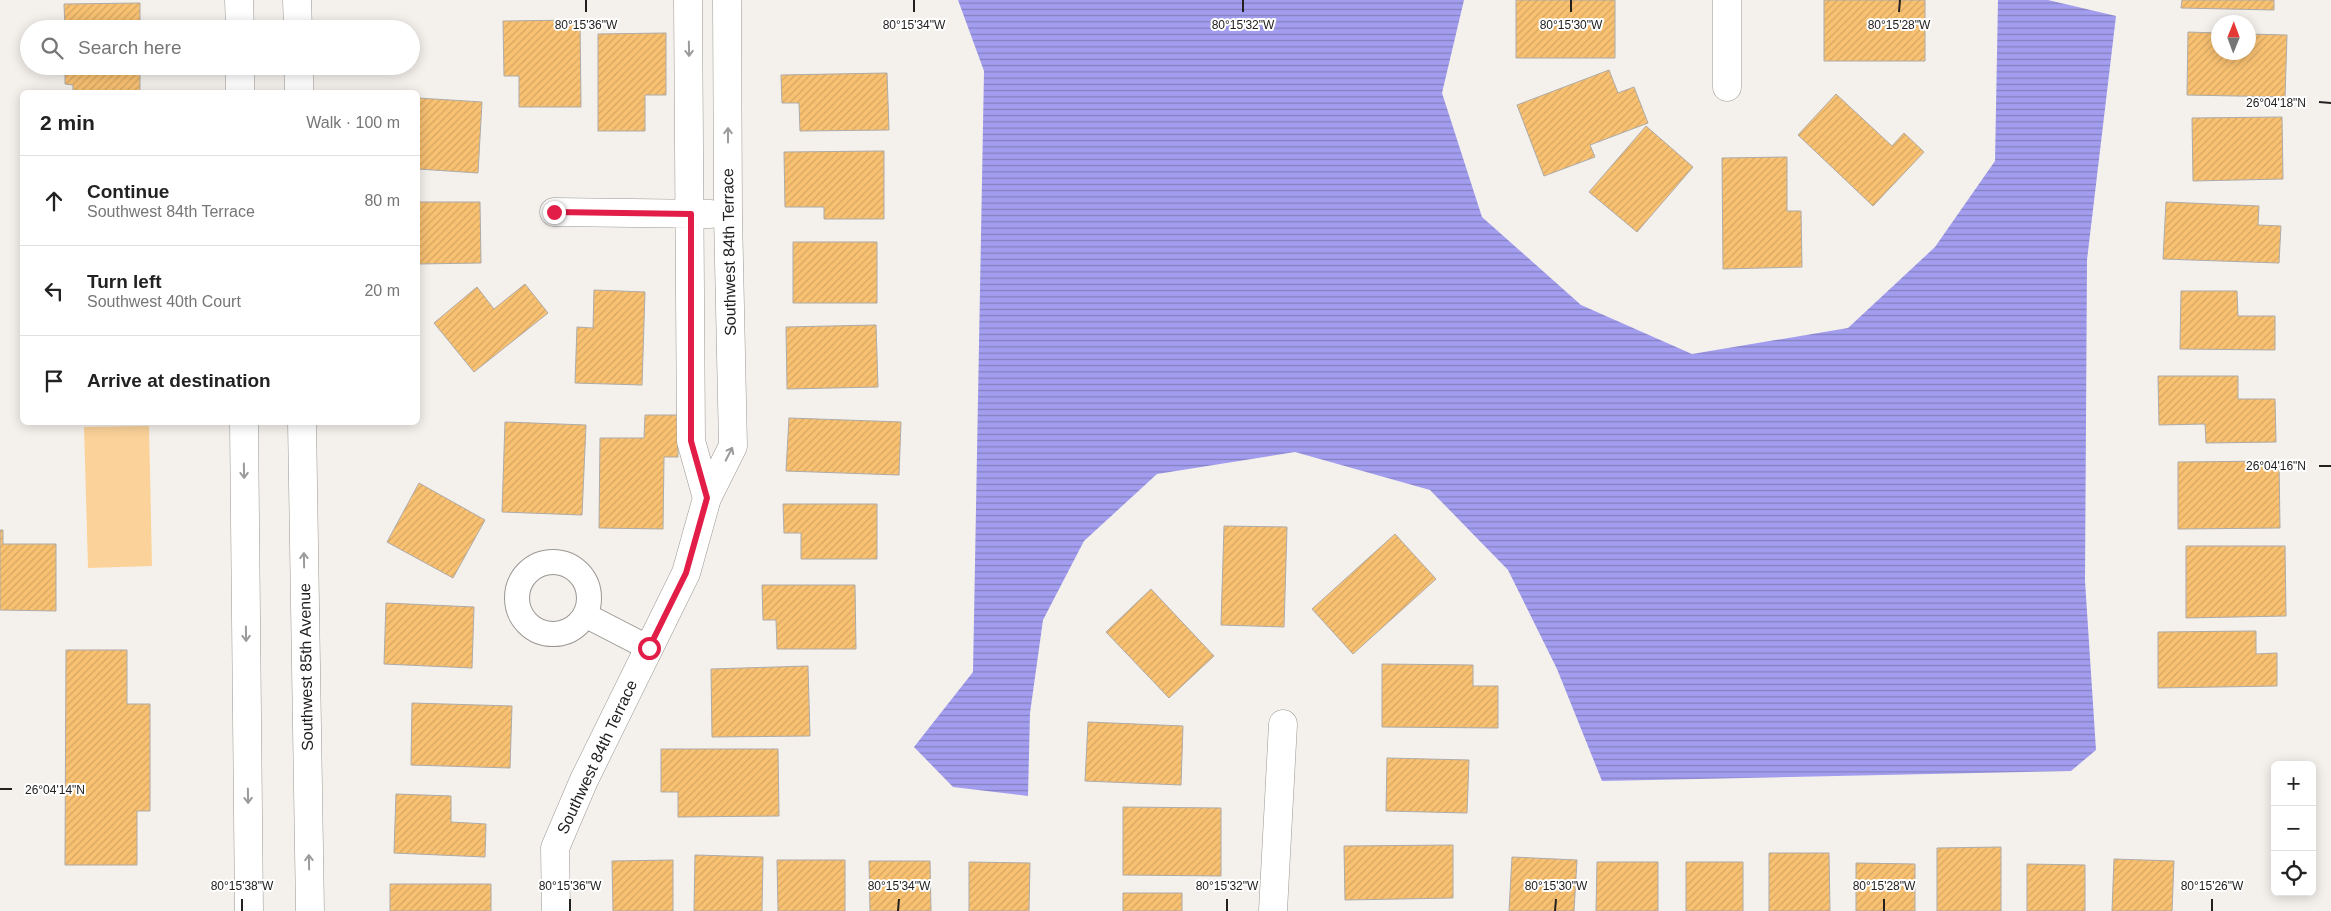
<!DOCTYPE html>
<html lang="en">
<head>
<meta charset="utf-8">
<style>
  :root { --surface:#fff; --page:#f2f2f2; --text:#222; --muted:#767676; --line:#e0e0e0 }
  body { margin:0; font-family:Helvetica,sans-serif; background:var(--page); color:var(--text) }
  .controls { position:absolute; right:15px; bottom:15px; display:grid; overflow:hidden; border-radius:8px; box-shadow:0 2px 12px #0003 }
  .controls button { width:45px; height:45px; display:grid; place-items:center; padding:0; border:0; border-bottom:1px solid var(--line); background:var(--surface); color:var(--text); font:25px sans-serif }
  .compass { position:absolute; left:2211px; top:15px; width:45px; height:45px; border-radius:50%; background:var(--surface); box-shadow:0 2px 12px #0003; rotate:1deg }
  .stop { position:absolute; width:15px; height:15px; margin:-11px; border:4px solid #e11d48; border-radius:50%; background:#fff }
  .stop.end { background:#e11d48; border-color:#fff; box-shadow:0 1px 5px #0008 }
  .list { margin:0; padding:0; list-style:none }
  h2 { display:flex; justify-content:space-between; align-items:center; height:65px; margin:0; padding:0 20px; font-size:21px }
  h2 small { font-size:16px; font-weight:400; color:var(--muted) }
  .list li { display:grid; grid-template-columns:32px 1fr auto; gap:15px; align-items:center; box-sizing:border-box; height:90px; padding:0 20px; border-top:1px solid var(--line) }
  .list b { display:block; font-size:19px; white-space:nowrap }
  .list p { margin:0; font-size:16px; white-space:nowrap; color:var(--muted) }
  .list em { font-size:16px; font-style:normal; color:var(--muted) }
  .icon { flex:none; width:28px; height:28px; fill:none; stroke:currentColor; stroke-width:2; stroke-linecap:round; stroke-linejoin:round }
  .map { position:relative; flex:none; width:2331px; height:911px; overflow:hidden }
  .search { position:absolute; background:var(--surface); box-shadow:0 2px 12px #0003; left:20px; top:20px; width:400px; height:55px; display:flex; align-items:center; gap:12px; box-sizing:border-box; padding:0 18px; border-radius:28px; color:var(--muted); font-size:19px }
  .panel { position:absolute; background:var(--surface); box-shadow:0 2px 12px #0003; left:20px; top:90px; width:400px; height:335px; border-radius:8px }
  .map>svg:first-child { display:block }
  .park { fill:#fbd299 }
  .water { fill:url(#water-rules) }
  .building { fill:url(#building-hatch); stroke:#aeaba8 }
  .lines { fill:none; stroke-linecap:round; stroke-linejoin:round }
  .service-casing { stroke:#9b9894; stroke-width:26 }
  .minor-casing { stroke:#9b9894; stroke-width:29 }
  .service { stroke:#fff; stroke-width:24 }
  .minor { stroke:#fff; stroke-width:28 }
  .oneway { stroke:#9c9b9b }
  .route { stroke:#e11d48; stroke-width:6 }
  .ticks { fill:none; stroke:#232120; stroke-width:2 }
  .labels { text-anchor:middle; dominant-baseline:central; stroke-width:4; stroke-linejoin:round; paint-order:stroke }
  .street-label { font-size:16px; fill:#232120; stroke:#fff }
  .ticks-label { font-size:12px; text-anchor:middle; fill:#232120; stroke:#fff; stroke-width:4; stroke-linejoin:round; paint-order:stroke }
</style>
</head>
<body>
<div class="map">
<svg width="2331" height="911" viewBox="0 0 2331 911">
  <defs>
    <pattern id="water-rules" width="6" height="5" patternUnits="userSpaceOnUse" patternTransform="scale(1.25)"><rect width="6" height="5" fill="#a29dee"/><path d="M0 2.5h6" fill="none" stroke="#8480c0"/></pattern>
    <pattern id="building-hatch" width="6" height="6" patternUnits="userSpaceOnUse" patternTransform="scale(1.25)"><rect width="6" height="6" fill="#f9c172"/><path d="M-1 1l2-2M0 6l6-6M5 7l2-2" fill="none" stroke="#d5a662"/></pattern>
  </defs>
  <rect width="100%" height="100%" fill="#f4f0ec"/>
  <path class="park" d="M149,426L152,566L88,568L84,427Z"/>
  <path class="water" d="M958,0H1464L1442,93L1482,217L1581,305L1692,354L1848,328L1935,247L1995,161L1998,0H2048L2116,16L2087,260L2085,581L2096,750L2071,771L1602,781L1557,669L1508,570L1430,490L1295,452L1157,474L1084,541L1043,620L1030,713L1028,796L953,787L914,747L973,672L984,71Z"/>
  <path class="building" d="M1516,0H1615V58H1516Z
    M1824,0H1925V61H1824Z
    M2182,0H2274V10L2181,8Z
    M140,3V29H65L64,4Z
    M580,20L581,107H519V76H504L503,21Z
    M2188,32L2218,33V52H2248V34L2287,35L2285,97L2187,95Z
    M666,33V95H645V131H598V34Z
    M65,66H140V92H73V85L65,84Z
    M1609,70L1618,93L1634,87L1648,123L1590,145L1595,157L1544,176L1517,105Z
    M887,73L889,130L800,131L799,103H782L781,75Z
    M1836,94L1892,146L1904,133L1924,152L1873,206L1798,135Z
    M418,98L482,102L478,173L418,169Z
    M2282,117L2283,179L2193,181L2192,118Z
    M1646,126L1693,167L1637,232L1589,192Z
    M884,151V219H824V207H785L784,152Z
    M1787,157V211H1801L1802,267L1723,269L1722,158Z
    M418,202H480L481,263L418,264Z
    M2166,202L2259,206L2258,225L2281,226L2279,263L2163,259Z
    M793,242H877V303H793Z
    M525,284L548,313L474,372L434,323L477,287L494,309Z
    M594,290L645,292L642,385L575,383L577,327L593,328Z
    M2181,291H2237L2238,316H2275V350L2180,349Z
    M876,325L878,387L787,389L786,327Z
    M2158,376H2238V399H2275L2276,442L2206,443L2205,424L2159,425Z
    M645,415H678V457H664L663,529L599,528L600,438H644Z
    M789,418L901,422L899,475L786,471Z
    M505,422L586,425L582,515L502,512Z
    M2279,461L2280,528L2178,529V462Z
    M419,483L485,520L453,578L387,542Z
    M783,504H877V559H801V533H784Z
    M1224,526L1287,527L1284,627L1221,625Z
    M0,530H3V544H56V611L0,610Z
    M1395,534L1436,579L1353,654L1312,609Z
    M2186,546H2285L2286,616L2186,618Z
    M762,585H855L856,649H777L776,620H763Z
    M1151,589L1214,656L1169,698L1106,632Z
    M386,603L474,607L472,668L384,664Z
    M2256,631V654L2277,653V686L2158,688V632Z
    M66,650H127V704H150V811H137V865H65Z
    M1382,664L1473,665V686H1498V728L1382,727Z
    M808,666L810,736L712,737L711,669Z
    M412,703L512,706L510,768L411,765Z
    M1088,722L1183,726L1181,785L1085,781Z
    M661,749H778L779,816L678,817V792H661Z
    M1387,758L1469,760L1467,813L1386,811Z
    M396,794L451,796V822L486,824L485,857L394,853Z
    M1123,807L1221,808V876L1123,875Z
    M1453,845V898L1345,900L1344,846Z
    M2001,847V911H1937V848Z
    M1769,853H1829L1830,911H1769Z
    M695,855L763,857L762,911H694Z
    M1512,857L1577,860L1574,911H1509Z
    M2114,859L2174,861L2172,911H2112Z
    M673,860V911H613L612,861Z
    M777,860H845V911H778Z
    M869,861H930L931,911H870Z
    M969,862L1030,863L1029,911H969Z
    M1597,862H1658V911H1596Z
    M1686,862H1743V911H1686Z
    M1856,863L1915,864V911H1856Z
    M2027,864L2085,865V911H2027Z
    M390,884H491V911H390Z
    M1123,893H1182V911H1123Z"/>
  <g class="lines">
    <g class="service-casing">
      <path id="service" d="M517 598a36 36 0 1 1 72 0a36 36 0 1 1-72 0Z
        M585,615L649,648"/>
    </g>
    <g class="minor-casing">
      <path id="minor" d="M239,0L240,29
        M297,0L298,29
        M688,0L691,441L707,498
        M240,66V92
        M299,66V92
        M1727,87V0
        M554,212L710,214
        M244,422L249,911
        M302,422L310,911
        M556,911L555,848L584,780L686,573L707,498L733,446L728,215L727,0
        M1273,911L1283,724"/>
    </g>
    <use href="#service" class="service"/>
    <use href="#minor" class="minor"/>
  </g>
  <defs><path id="oneway-shaft" d="M-6 0H5M1.5-3L5.5 0L1.5 3" fill="none" stroke-width="1.6" stroke-linecap="round" stroke-linejoin="round" transform="scale(1.25)"/></defs>
  <g class="oneway">
    <use href="#oneway-shaft" transform="translate(689 49) rotate(89)"/>
    <use href="#oneway-shaft" transform="translate(728 135) rotate(-90)"/>
    <use href="#oneway-shaft" transform="translate(729 454) rotate(-63)"/>
    <use href="#oneway-shaft" transform="translate(244 471) rotate(89)"/>
    <use href="#oneway-shaft" transform="translate(304 560) rotate(-91)"/>
    <use href="#oneway-shaft" transform="translate(246 634) rotate(89)"/>
    <use href="#oneway-shaft" transform="translate(248 796) rotate(89)"/>
    <use href="#oneway-shaft" transform="translate(309 862) rotate(-91)"/>
  </g>
  <g class="lines">
    <path class="route" d="M554,212L691,214V441L707,498L686,573L649,648"/>
  </g>
  <path class="ticks" d="M586,12V0M914,12V0M1243,12V0M1571,12V0M1899,12L1900,0M2319,102L2331,103M2319,466H2331M0,789H12M242,911V899M570,911V899M898,911L899,899M1227,911V899M1555,911L1556,899M1884,911V899M2212,911V899"/>
  <g class="labels">
    <g class="street-label">
      <text transform="translate(729 252) rotate(-91)">Southwest 84th Terrace</text>
      <text transform="translate(306 667) rotate(-91)">Southwest 85th Avenue</text>
      <text transform="translate(597 757) rotate(-65)">Southwest 84th Terrace</text>
    </g>
  </g>
  <g class="ticks-label">
    <text x="586" y="29">80°15'36"W</text>
    <text x="914" y="29">80°15'34"W</text>
    <text x="1243" y="29">80°15'32"W</text>
    <text x="1571" y="29">80°15'30"W</text>
    <text x="1899" y="29">80°15'28"W</text>
    <text x="2276" y="107">26°04'18"N</text>
    <text x="2276" y="470">26°04'16"N</text>
    <text x="55" y="794">26°04'14"N</text>
    <text x="242" y="890">80°15'38"W</text>
    <text x="570" y="890">80°15'36"W</text>
    <text x="899" y="890">80°15'34"W</text>
    <text x="1227" y="890">80°15'32"W</text>
    <text x="1556" y="890">80°15'30"W</text>
    <text x="1884" y="890">80°15'28"W</text>
    <text x="2212" y="890">80°15'26"W</text>
  </g>
</svg>
<div class="controls">
<button>+</button>
<button>−</button>
<button><svg class="icon" aria-label="locate" viewBox="0 0 24 24"><circle cx="12" cy="12" r="6"/><path d="M12 2v4M12 18v4M2 12h4M18 12h4"/></svg></button>
</div>
<svg class="compass" viewBox="-18 -18 36 36"><path d="M0-13l5 13h-10z" fill="#e53935"/><path d="M0 13l5-13h-10z" fill="#767676"/></svg>
<div class="stop" style="left:649px;top:648px"></div>
<div class="stop end" style="left:554px;top:212px"></div>
<div class="search"><svg class="icon" aria-label="search" viewBox="0 0 24 24"><circle cx="10" cy="10" r="6"/><path d="M15 15l6 6"/></svg>Search here</div>
<section class="panel">
<h2>2 min<small>Walk · 100 m</small></h2>
<ul class="list">
<li><svg class="icon" aria-label="ahead" viewBox="0 0 24 24"><path d="M12 20V5M6 11l6-6 6 6"/></svg><div><b>Continue</b><p>Southwest 84th Terrace</p></div><em>80 m</em></li>
<li><svg class="icon" aria-label="left" viewBox="0 0 24 24"><path d="M17 20v-9H6M10 6l-5 5 5 5"/></svg><div><b>Turn left</b><p>Southwest 40th Court</p></div><em>20 m</em></li>
<li><svg class="icon" aria-label="arrive" viewBox="0 0 24 24"><path d="M6 21V4h12l-3 4 3 4H6"/></svg><div><b>Arrive at destination</b></div></li>
</ul>
</section>
</div>
</body>
</html>
